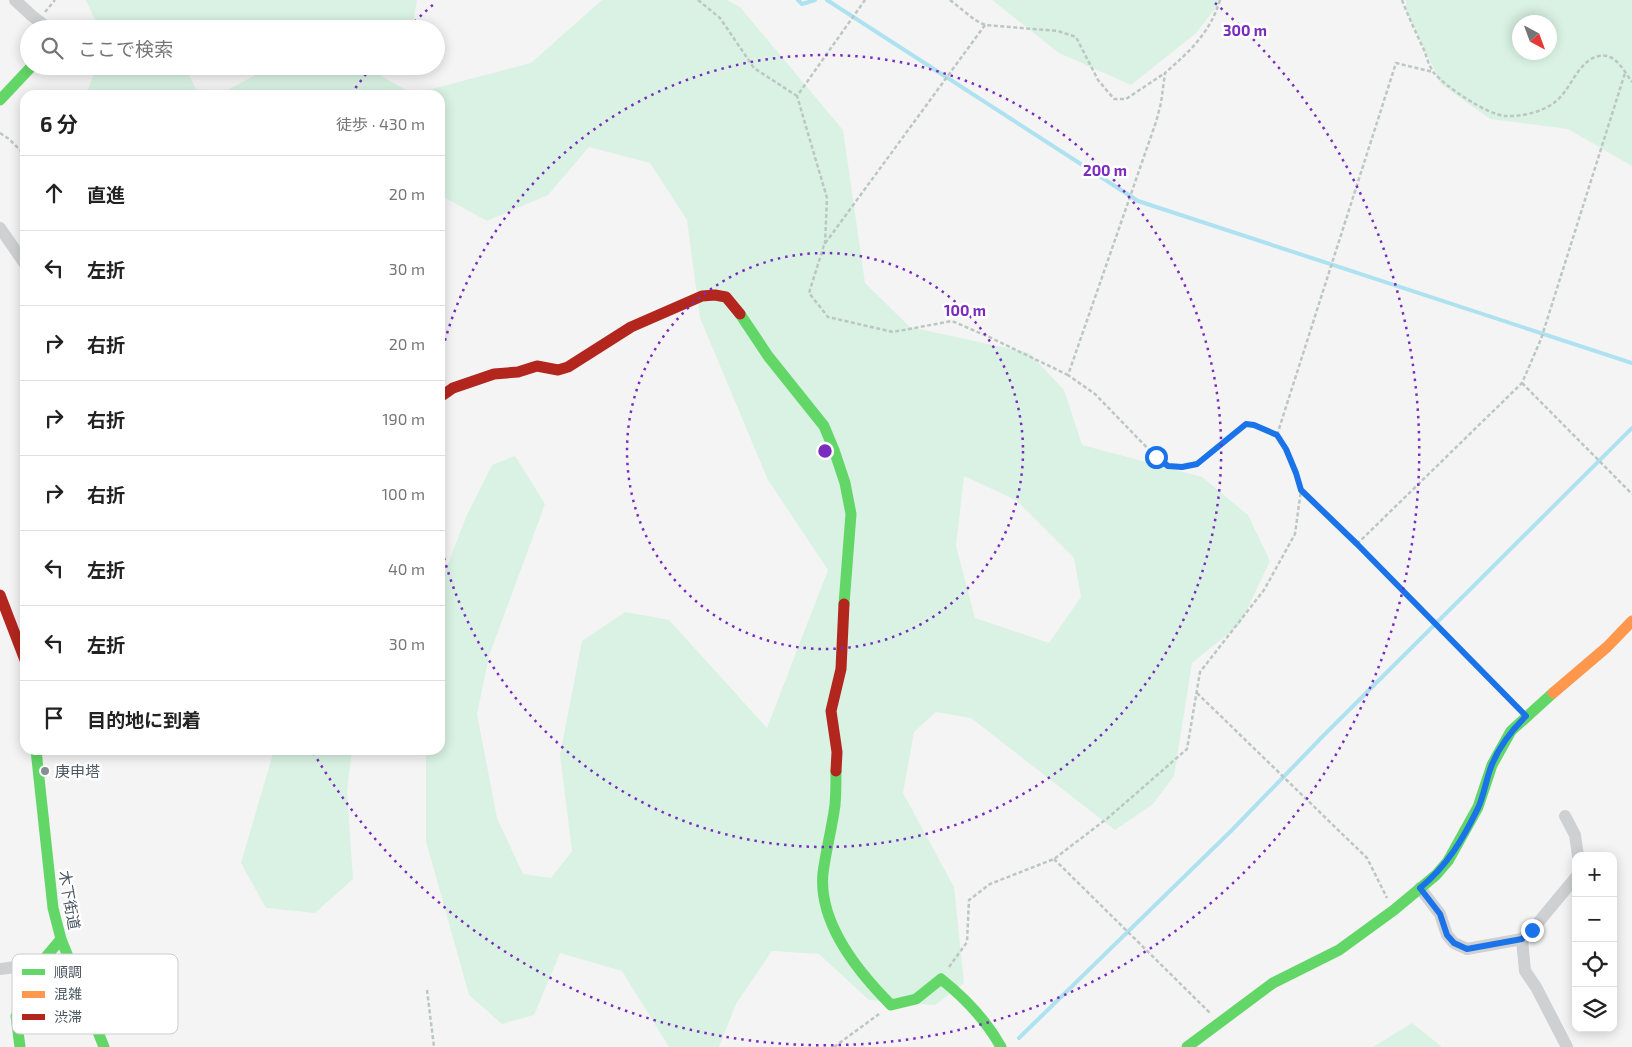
<!DOCTYPE html>
<html lang="ja">
<head>
<meta charset="utf-8">
<style>
  :root { --surface:#fff; --page:#f2f2f2; --text:#222; --muted:#767676; --line:#e0e0e0 }
  body { margin:0; font-family:"Exo 2","Noto Sans JP",sans-serif; background:var(--page); color:var(--text) }
  .controls { position:absolute; right:15px; bottom:15px; display:grid; overflow:hidden; border-radius:10px; box-shadow:0 2px 12px #0003 }
  .controls button { width:45px; height:45px; display:grid; place-items:center; padding:0; border:0; border-bottom:1px solid var(--line); background:var(--surface); color:var(--text); font:25px sans-serif }
  .compass { position:absolute; left:1512px; top:15px; width:45px; height:45px; border-radius:50%; background:var(--surface); box-shadow:0 2px 12px #0003; rotate:139deg }
  .stop { position:absolute; width:15px; height:15px; margin:-11px; border:4px solid #1a73e8; border-radius:50%; background:#fff }
  .stop.end { background:#1a73e8; border-color:#fff; box-shadow:0 1px 5px #0008 }
  .list { margin:0; padding:0; list-style:none }
  h2 { display:flex; justify-content:space-between; align-items:center; height:65px; margin:0; padding:0 20px; font-size:21px }
  h2 small { font-size:16px; font-weight:400; color:var(--muted) }
  .list li { display:grid; grid-template-columns:32px 1fr auto; gap:15px; align-items:center; box-sizing:border-box; height:75px; padding:0 20px; border-top:1px solid var(--line) }
  .list b { display:block; font-size:19px; white-space:nowrap }
  .list em { font-size:16px; font-style:normal; color:var(--muted) }
  .icon { flex:none; width:28px; height:28px; fill:none; stroke:currentColor; stroke-width:2; stroke-linecap:round; stroke-linejoin:round }
  .map { position:relative; flex:none; width:1632px; height:1047px; overflow:hidden }
  .search { position:absolute; background:var(--surface); box-shadow:0 2px 12px #0003; left:20px; top:20px; width:425px; height:55px; display:flex; align-items:center; gap:12px; box-sizing:border-box; padding:0 18px; border-radius:28px; color:var(--muted); font-size:19px }
  .panel { position:absolute; background:var(--surface); box-shadow:0 2px 12px #0003; left:20px; top:90px; width:425px; height:665px; border-radius:15px }
  .map>svg:first-child { display:block }
  .green { fill:#d9f2e3; fill-rule:evenodd }
  .lines { fill:none; stroke-linecap:round; stroke-linejoin:round }
  .stream { stroke:#aee2f0; stroke-width:4 }
  .path { stroke:#bcc7c4; stroke-width:2.5; stroke-dasharray:4 2.5; stroke-linecap:butt }
  .street { stroke:#ced0d2; stroke-width:12 }
  .fast { stroke:#63d668; stroke-width:11 }
  .slow { stroke:#ff974d; stroke-width:11 }
  .jam { stroke:#b3261e; stroke-width:11 }
  .route { stroke:#1a73e8; stroke-width:6 }
  .ring { fill:none; stroke:#7b2cbf; stroke-width:2.5; stroke-dasharray:2.5 5 }
  .poi-dot { fill:#868d94; stroke:#fff; stroke-width:2 }
  .labels { text-anchor:middle; dominant-baseline:central; stroke-width:5; stroke-linejoin:round; paint-order:stroke }
  .poi-label { font-size:15px; fill:#4a5661; stroke:#fff; text-anchor:start }
  .street-label { font-size:15px; fill:#4a5661; stroke:#fff }
  .key { fill:#fff; stroke:#c9ccd0; stroke-width:1 }
  .key-label { font-size:14px; fill:#4a5661 }
  .centre { fill:#7b2cbf; stroke:#fff; stroke-width:2.5 }
  .ring-label { font-size:15px; text-anchor:middle; font-weight:bold; fill:#7b2cbf; stroke:#fff; stroke-width:5; stroke-linejoin:round; paint-order:stroke }
</style>
</head>
<body>
<div class="map">
<svg width="1632" height="1047" viewBox="0 0 1632 1047">
  <rect width="100%" height="100%" fill="#f4f4f4"/>
  <path class="green" d="M86,0H417L412,29H352L321,24L295,29H99Z
    M602,0H727L740,7L843,130L865,283L910,327L1029,353L1064,390L1082,445L1202,477L1248,515L1270,561L1240,624L1192,663L1174,776L1153,804L1115,830L971,718L936,712L914,732L903,793L954,887L964,983L935,1005L869,1000L819,954L772,951L736,1004L719,1047H669L622,971L560,953L534,1015L502,1024L469,995L426,841V750H440V585L466,517L492,465L515,456L545,504L489,656L477,714L497,818L523,874L551,878L572,851L560,755L582,641L625,612L669,620L767,728L828,570L768,480L700,318L687,220L650,163L589,147L548,195L487,221L440,195V95H86L97,66H190L186,69L196,89L222,93L272,66H356L378,74L413,94L531,63ZM964,476L1016,500L1074,558L1081,597L1049,643L975,618L956,546Z
    M992,0H1222L1195,34L1131,85L1059,53Z
    M1406,0H1632V166L1568,129L1490,119L1441,84L1406,10ZM1520,22H1550V52H1520Z
    M274,750H352L347,790L353,879L315,913L266,908L241,863Z
    M1412,1023L1442,1047H1373Z"/>
  <g class="lines">
    <path class="stream" d="M798,0L802,4L815,0
      M827,0L1138,201L1632,363
      M1019,1038L1232,830L1324,735L1632,428"/>
    <path class="path" d="M698,0L720,18L754,68L797,96
      M950,0L975,20L985,25L1058,31L1076,37L1098,80L1114,99H1126L1165,73
      M1220,0C1210,33 1190,51 1165,73L1161,103L1156,122L1068,375L1095,394L1156,457L1168,466L1183,467L1197,465L1246,425H1254L1277,435L1286,449L1296,473L1301,490L1357,544L1516,707
      M1402,0C1409,18 1417,35 1425,52C1427,59 1430,68 1434,73C1446,87 1486,114 1505,116C1521,117 1543,112 1555,102C1572,89 1577,61 1599,56C1615,52 1624,71 1632,82
      M45,12L55,0
      M985,25L824,245L809,293L828,317L893,332L952,321L987,336L1068,375
      M0,133L9,139L25,155
      M825,244L827,198L797,96L865,0
      M1522,383L1632,494
      M1277,435L1396,63L1433,72
      M1357,544L1522,383L1541,339L1625,73
      M1197,693L1367,858L1387,898
      M1054,859L1210,1013
      M949,967L967,942L969,900L990,884L1054,859L1109,817L1187,749L1200,672L1264,590L1295,534L1301,490
      M427,990L434,1047
      M834,1047L879,1014"/>
    <path class="street" d="M15,0L31,15L49,29
      M0,228L25,264
      M1565,816L1575,835L1578,856
      M1420,888L1440,914L1447,935L1454,943L1467,949L1522,939L1525,971L1536,987L1567,1047
      M1522,939L1532,930L1576,877
      M0,969L40,964"/>
    <path class="fast" d="M0,100L32,66
      M740,314L768,356L824,426L834,450L845,483L851,514L844,604
      M36,750L53,908L61,939L104,1047
      M836,771C836,782 836,794 835,805C832,828 826,850 823,873C818,923 858,972 891,1005L916,999L941,979C965,998 986,1020 1001,1047
      M20,1047L16,1016L30,993L40,964L61,939
      M1187,1047L1273,983L1339,950L1394,910L1436,875L1448,861L1478,807L1492,765L1511,731L1553,693"/>
    <path class="slow" d="M1553,693L1607,647L1632,621"/>
    <path class="jam" d="M440,397L453,388L494,374L518,372L537,366L558,370L568,367L631,327L702,296L715,295L726,297L740,314
      M0,595L25,660
      M836,771L837,752L831,711L841,669L844,604"/>
  </g>
  <g class="lines">
    <path class="route" d="M1156,457L1168,466L1182,467L1197,464L1246,424L1254,425L1277,435L1286,449L1296,473L1301,490L1357,544L1526,716C1511,731 1498,748 1491,767C1486,780 1484,795 1478,808C1463,839 1447,866 1420,888L1440,914L1447,935L1454,943L1467,949L1522,939L1532,930"/>
  </g>
  <g class="ring">
    <circle cx="825" cy="451" r="198"/>
    <path d="M441 355A396 396 0 1 1 441 547"/>
    <path d="M351 94A594 594 0 0 1 370 69M409 27A594 594 0 0 1 435 3M1215 3A594 594 0 1 1 313 752"/>
  </g>
  <circle class="poi-dot" cx="45" cy="771" r="5"/>
  <g class="labels">
    <g class="poi-label">
      <text x="55" y="771">庚申塔</text>
    </g>
    <g class="street-label">
      <text transform="translate(70 900) rotate(80)">木下街道</text>
    </g>
  </g>
  <rect x="12" y="954" width="166" height="80" rx="8" class="key"/>
  <rect x="22" y="969" width="23" height="6" fill="#63d668"/>
  <rect x="22" y="991" width="23" height="7" fill="#ff974d"/>
  <rect x="22" y="1014" width="23" height="6" fill="#b3261e"/>
  <g class="key-label">
    <text x="54" y="977">順調</text>
    <text x="54" y="999">混雑</text>
    <text x="54" y="1022">渋滞</text>
  </g>
  <circle cx="825" cy="451" r="8" class="centre"/>
  <g class="ring-label">
    <text x="1245" y="36">300 m</text>
    <text x="1105" y="176">200 m</text>
    <text x="965" y="316">100 m</text>
  </g>
</svg>
<div class="controls">
<button>+</button>
<button>−</button>
<button><svg class="icon" aria-label="locate" viewBox="0 0 24 24"><circle cx="12" cy="12" r="6"/><path d="M12 2v4M12 18v4M2 12h4M18 12h4"/></svg></button>
<button><svg class="icon" aria-label="layers" viewBox="0 0 24 24"><path d="M12 4l9 5-9 5-9-5zM3 14l9 5 9-5"/></svg></button>
</div>
<svg class="compass" viewBox="-18 -18 36 36"><path d="M0-13l5 13h-10z" fill="#e53935"/><path d="M0 13l5-13h-10z" fill="#767676"/></svg>
<div class="stop" style="left:1156px;top:457px"></div>
<div class="stop end" style="left:1532px;top:930px"></div>
<div class="search"><svg class="icon" aria-label="search" viewBox="0 0 24 24"><circle cx="10" cy="10" r="6"/><path d="M15 15l6 6"/></svg>ここで検索</div>
<section class="panel">
<h2>6 分<small>徒歩 · 430 m</small></h2>
<ul class="list">
<li><svg class="icon" aria-label="ahead" viewBox="0 0 24 24"><path d="M12 20V5M6 11l6-6 6 6"/></svg><div><b>直進</b></div><em>20 m</em></li>
<li><svg class="icon" aria-label="left" viewBox="0 0 24 24"><path d="M17 20v-9H6M10 6l-5 5 5 5"/></svg><div><b>左折</b></div><em>30 m</em></li>
<li><svg class="icon" aria-label="right" viewBox="0 0 24 24"><path d="M7 20v-9h11M14 6l5 5-5 5"/></svg><div><b>右折</b></div><em>20 m</em></li>
<li><svg class="icon" aria-label="right" viewBox="0 0 24 24"><path d="M7 20v-9h11M14 6l5 5-5 5"/></svg><div><b>右折</b></div><em>190 m</em></li>
<li><svg class="icon" aria-label="right" viewBox="0 0 24 24"><path d="M7 20v-9h11M14 6l5 5-5 5"/></svg><div><b>右折</b></div><em>100 m</em></li>
<li><svg class="icon" aria-label="left" viewBox="0 0 24 24"><path d="M17 20v-9H6M10 6l-5 5 5 5"/></svg><div><b>左折</b></div><em>40 m</em></li>
<li><svg class="icon" aria-label="left" viewBox="0 0 24 24"><path d="M17 20v-9H6M10 6l-5 5 5 5"/></svg><div><b>左折</b></div><em>30 m</em></li>
<li><svg class="icon" aria-label="arrive" viewBox="0 0 24 24"><path d="M6 21V4h12l-3 4 3 4H6"/></svg><div><b>目的地に到着</b></div></li>
</ul>
</section>
</div>
</body>
</html>
